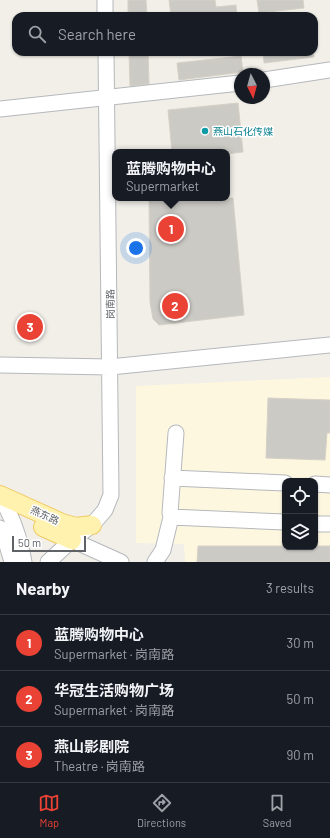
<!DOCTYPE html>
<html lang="en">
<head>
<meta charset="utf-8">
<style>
  :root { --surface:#171b24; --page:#242831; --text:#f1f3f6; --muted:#9ea1a6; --line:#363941; --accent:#ea4335 }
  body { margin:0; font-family:Barlow,"Noto Sans SC",sans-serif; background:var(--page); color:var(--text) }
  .controls { position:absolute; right:12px; bottom:12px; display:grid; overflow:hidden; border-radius:8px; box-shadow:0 1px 3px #0004 }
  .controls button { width:36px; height:36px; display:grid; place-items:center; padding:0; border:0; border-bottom:1px solid var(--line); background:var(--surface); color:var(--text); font:20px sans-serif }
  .compass { position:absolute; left:234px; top:68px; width:36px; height:36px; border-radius:50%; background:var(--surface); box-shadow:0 1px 3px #0004; rotate:174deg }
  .scale { position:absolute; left:12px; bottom:10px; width:74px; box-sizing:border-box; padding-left:4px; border:2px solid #5f6368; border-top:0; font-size:11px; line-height:14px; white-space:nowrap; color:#5f6368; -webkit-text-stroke:3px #fff; paint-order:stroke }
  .you { position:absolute; left:136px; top:248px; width:14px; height:14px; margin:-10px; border:3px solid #fff; border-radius:50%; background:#1a73e8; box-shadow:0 0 0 6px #1a73e833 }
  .badge { display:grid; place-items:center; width:26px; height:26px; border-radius:50%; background:var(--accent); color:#fff; font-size:13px; font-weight:700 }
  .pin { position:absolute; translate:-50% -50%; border:2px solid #fff; box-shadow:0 1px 4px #0006 }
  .popup { position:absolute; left:112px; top:149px; width:118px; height:52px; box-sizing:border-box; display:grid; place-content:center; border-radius:8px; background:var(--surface); filter:drop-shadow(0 1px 3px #0005); font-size:13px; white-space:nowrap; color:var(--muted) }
  .popup b { font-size:15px; color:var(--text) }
  .popup::after { content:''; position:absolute; left:50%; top:100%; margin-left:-8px; border:8px solid transparent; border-top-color:var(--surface) }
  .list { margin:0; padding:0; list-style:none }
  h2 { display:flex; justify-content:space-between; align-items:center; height:52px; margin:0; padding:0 16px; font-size:17px }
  h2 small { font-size:13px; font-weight:400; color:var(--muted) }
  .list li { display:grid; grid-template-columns:26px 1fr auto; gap:12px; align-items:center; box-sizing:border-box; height:56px; padding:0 16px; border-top:1px solid var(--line) }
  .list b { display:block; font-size:15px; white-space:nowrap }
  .list p { margin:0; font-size:13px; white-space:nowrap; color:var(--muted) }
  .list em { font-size:13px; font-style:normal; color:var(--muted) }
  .icon { flex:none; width:22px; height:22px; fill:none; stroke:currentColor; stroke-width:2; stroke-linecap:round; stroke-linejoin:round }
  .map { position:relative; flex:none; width:330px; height:562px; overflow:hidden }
  .search { position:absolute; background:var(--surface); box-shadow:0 1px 3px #0004; left:12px; right:12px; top:12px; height:44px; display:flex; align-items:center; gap:10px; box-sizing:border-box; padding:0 14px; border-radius:12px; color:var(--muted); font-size:15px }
  .sheet { height:220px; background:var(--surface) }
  nav { display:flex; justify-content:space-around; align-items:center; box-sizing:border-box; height:56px; border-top:1px solid var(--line); background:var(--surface); font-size:11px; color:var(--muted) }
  nav a { display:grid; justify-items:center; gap:2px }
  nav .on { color:var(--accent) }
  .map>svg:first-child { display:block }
  .commercial { fill:#fef7e0; fill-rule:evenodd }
  .building { fill:#cccac5; stroke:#d6d1c6 }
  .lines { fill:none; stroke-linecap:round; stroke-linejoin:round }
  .minor-casing { stroke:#b5b8bc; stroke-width:17 }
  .major-casing { stroke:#f2c960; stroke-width:20 }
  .minor { stroke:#fff; stroke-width:15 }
  .major { stroke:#fff2af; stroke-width:18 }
  .culture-dot { fill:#0f9aa8; stroke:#fff; stroke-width:1.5 }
  .labels { text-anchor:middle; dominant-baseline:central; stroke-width:3; stroke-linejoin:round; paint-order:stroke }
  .culture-label { font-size:10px; fill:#0d838f; stroke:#fff; text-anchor:start }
  .street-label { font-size:10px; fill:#5f6368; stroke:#fff }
</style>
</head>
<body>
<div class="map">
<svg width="330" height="562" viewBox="0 0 330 562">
  <rect width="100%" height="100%" fill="#f1efe8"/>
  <path class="commercial" d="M330,377V562H185L184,544L136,543V386ZM285,481H315V547H285Z"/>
  <path class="building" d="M128,0H146L147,16H128Z
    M169,0H215L216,7L236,5L237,16H171Z
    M257,0H303L304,8L259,13Z
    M129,52H148L149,84L130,86Z
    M263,52H313L314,57L264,63Z
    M241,56L243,72L179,80L177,63Z
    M238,103L243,152L227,154V152H172L168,110Z
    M154,198H233L244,315L159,325L153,319L150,302L149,199Z
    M268,398L330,400V433H327L325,460L266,458Z
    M198,546H330V562H197Z"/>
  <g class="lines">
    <g class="minor-casing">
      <path id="minor" d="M105,0V16
        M264,80L330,70
        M0,109L240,83
        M0,365L110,367L330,345
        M172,478L285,483
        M315,484L330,485
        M0,496C12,516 20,538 24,562
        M171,517L285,522
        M315,524H330
        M0,528L5,538L12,562
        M72,540L121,562
        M48,562L72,540L92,525L105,510L111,495L106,52
        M155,562L163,550L171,517L170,513L176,433"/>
    </g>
    <g class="major-casing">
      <path id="major" d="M0,495L62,523L76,527L92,525
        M43,527L72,540"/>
    </g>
    <use href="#minor" class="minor"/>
    <use href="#major" class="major"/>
  </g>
  <circle class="culture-dot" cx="205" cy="131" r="4"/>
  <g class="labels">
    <g class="culture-label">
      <text x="213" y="131">燕山石化传媒</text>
    </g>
    <g class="street-label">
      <text transform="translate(110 304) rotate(-91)">岗南路</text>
      <text transform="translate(45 515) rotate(24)">燕东路</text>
    </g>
  </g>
</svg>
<div class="controls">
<button><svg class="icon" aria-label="locate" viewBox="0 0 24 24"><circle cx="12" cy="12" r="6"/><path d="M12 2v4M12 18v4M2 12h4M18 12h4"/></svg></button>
<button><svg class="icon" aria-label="layers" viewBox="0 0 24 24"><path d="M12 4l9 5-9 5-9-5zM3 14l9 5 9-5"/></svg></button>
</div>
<svg class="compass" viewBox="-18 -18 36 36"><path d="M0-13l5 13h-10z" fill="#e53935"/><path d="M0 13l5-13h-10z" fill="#9ea1a6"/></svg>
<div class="scale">50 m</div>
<div class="you"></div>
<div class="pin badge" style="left:171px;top:229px">1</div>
<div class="popup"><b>蓝腾购物中心</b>Supermarket</div>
<div class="pin badge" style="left:175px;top:306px">2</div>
<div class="pin badge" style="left:30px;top:327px">3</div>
<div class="search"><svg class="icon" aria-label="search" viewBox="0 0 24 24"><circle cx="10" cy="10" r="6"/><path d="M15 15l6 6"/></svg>Search here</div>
</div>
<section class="sheet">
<h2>Nearby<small>3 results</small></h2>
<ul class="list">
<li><span class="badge">1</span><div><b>蓝腾购物中心</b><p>Supermarket · 岗南路</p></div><em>30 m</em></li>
<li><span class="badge">2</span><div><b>华冠生活购物广场</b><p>Supermarket · 岗南路</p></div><em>50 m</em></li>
<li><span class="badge">3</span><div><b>燕山影剧院</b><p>Theatre · 岗南路</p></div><em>90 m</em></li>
</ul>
</section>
<nav>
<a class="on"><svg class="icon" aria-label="map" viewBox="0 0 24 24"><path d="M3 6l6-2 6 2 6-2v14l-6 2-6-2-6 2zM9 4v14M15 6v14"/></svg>Map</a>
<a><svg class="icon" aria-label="directions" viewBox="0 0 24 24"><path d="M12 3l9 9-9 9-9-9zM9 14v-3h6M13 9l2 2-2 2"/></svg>Directions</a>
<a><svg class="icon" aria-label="saved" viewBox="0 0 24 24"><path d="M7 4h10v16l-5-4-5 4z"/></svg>Saved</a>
</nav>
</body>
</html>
